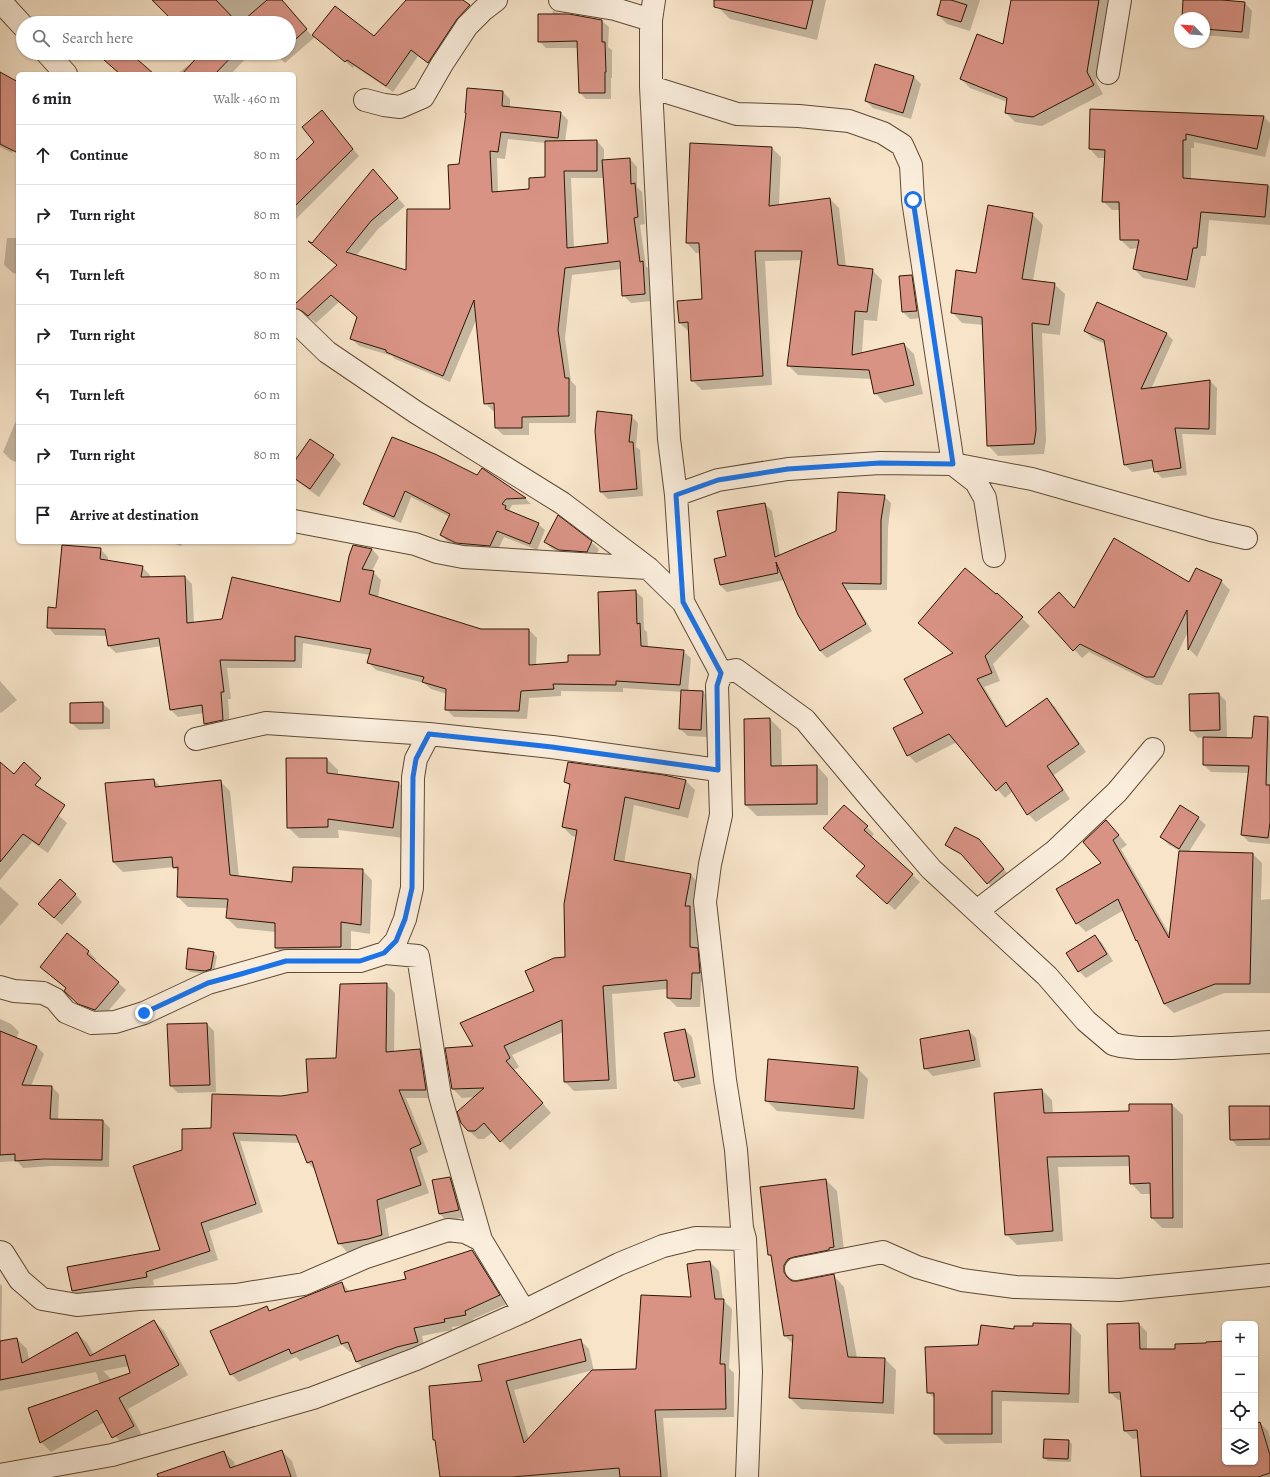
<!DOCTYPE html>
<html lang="en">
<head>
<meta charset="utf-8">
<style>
  :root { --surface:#fff; --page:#f2f2f2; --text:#202124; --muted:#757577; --line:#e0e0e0 }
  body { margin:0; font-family:Alegreya,serif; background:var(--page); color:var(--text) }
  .controls { position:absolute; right:12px; bottom:12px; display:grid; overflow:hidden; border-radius:6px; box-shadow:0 1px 3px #0004 }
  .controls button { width:36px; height:36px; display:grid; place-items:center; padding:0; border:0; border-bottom:1px solid var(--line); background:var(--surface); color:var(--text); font:20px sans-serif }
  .compass { position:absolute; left:1174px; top:12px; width:36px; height:36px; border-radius:50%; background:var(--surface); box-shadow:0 1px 3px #0004; rotate:295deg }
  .stop { position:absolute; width:12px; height:12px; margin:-9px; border:3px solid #1a73e8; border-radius:50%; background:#fff }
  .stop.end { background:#1a73e8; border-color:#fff; box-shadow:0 1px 4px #0008 }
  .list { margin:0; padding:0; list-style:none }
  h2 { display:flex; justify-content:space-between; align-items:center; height:52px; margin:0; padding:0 16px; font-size:17px }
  h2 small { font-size:13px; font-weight:400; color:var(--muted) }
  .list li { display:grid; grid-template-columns:26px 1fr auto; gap:12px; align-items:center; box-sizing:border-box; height:60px; padding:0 16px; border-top:1px solid var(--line) }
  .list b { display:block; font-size:15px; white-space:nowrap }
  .list em { font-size:13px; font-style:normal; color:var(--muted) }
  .icon { flex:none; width:22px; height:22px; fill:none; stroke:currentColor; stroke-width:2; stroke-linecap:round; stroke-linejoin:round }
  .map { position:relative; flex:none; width:1270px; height:1477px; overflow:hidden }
  .search { position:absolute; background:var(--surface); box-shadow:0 1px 3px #0004; left:16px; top:16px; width:280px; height:44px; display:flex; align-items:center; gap:10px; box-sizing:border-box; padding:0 14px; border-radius:22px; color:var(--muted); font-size:15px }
  .panel { position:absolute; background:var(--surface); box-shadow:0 1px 3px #0004; left:16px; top:72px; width:280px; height:472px; border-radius:6px }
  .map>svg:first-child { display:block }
  .shadow { fill:#0003; fill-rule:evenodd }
  .building { fill:#d99385; stroke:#2c1603 }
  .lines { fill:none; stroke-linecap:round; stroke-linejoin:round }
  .minor-casing { stroke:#5f4a34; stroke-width:24 }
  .minor { stroke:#faeddc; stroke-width:22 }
  .route { stroke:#1a73e8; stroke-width:5 }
</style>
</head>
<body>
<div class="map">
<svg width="1270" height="1477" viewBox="0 0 1270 1477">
  <rect width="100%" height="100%" fill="#f7e4c9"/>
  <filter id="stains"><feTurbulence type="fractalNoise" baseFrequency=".005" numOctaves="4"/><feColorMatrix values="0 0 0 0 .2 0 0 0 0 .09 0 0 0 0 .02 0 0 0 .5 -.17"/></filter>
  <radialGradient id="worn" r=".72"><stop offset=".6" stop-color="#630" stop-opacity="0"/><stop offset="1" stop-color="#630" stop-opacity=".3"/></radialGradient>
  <path class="shadow" d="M161,0H282L312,36L335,7L374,38L407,0H461L476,13L436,69L418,56L393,92L354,66L353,68L315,37L285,63L274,53H289V23H176Z
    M721,0H826L817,40L730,19L719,8Z
    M942,0H980L970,31L947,24L938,15Z
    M1012,0H1110L1096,81L1103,94L1042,126L1015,122L1006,113L1007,102L970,88L961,79L1004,46Z
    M1184,0H1218L1245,3L1252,11L1249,39L1204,35V18H1183Z
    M553,11L558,13L602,21L609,27L608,47L612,50V78H611V99H586L580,93L578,48H546L539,41L552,15Z
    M204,53H251L231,74H177Z
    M0,73L18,83V141L12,153L0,147Z
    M914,77L921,84L911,119L873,108L866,101Z
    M503,92L510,99V108L561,113L568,120L565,142L597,141L604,149V160L630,159L637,167V187L642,192L645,224L640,225L646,266L650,270L652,301L631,303L623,295L622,269L572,275L565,338L571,381L576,386V423H529V435H503L496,428L495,410L493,411L485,403L477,318L450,382L395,359L392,356L359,346L351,338L358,318L339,302L316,323L306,315H299L294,309V307L338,266L311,243L313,244L373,170L405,206L378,229L356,256L407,271L451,210L460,165ZM508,139L546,143V178L530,190L498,193L497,158L505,159ZM571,178H605L610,244L574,249Z
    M1091,110L1264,117L1270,123V137L1265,157L1194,142V148H1191V179L1270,186V225L1209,220L1206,256H1201L1195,288L1143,278L1134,269L1138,248L1130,249L1121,240L1120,210H1112L1103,201L1105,158H1098L1090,149Z
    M322,112L359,156L294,221V163L315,142Z
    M691,144L772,148L781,157L779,205L830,199L839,208L846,267L872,270L882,280L877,321L864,320L862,354L904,344L914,354L923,394L885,403L875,393L872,379L798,375L788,365L802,260L765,261L772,385L702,390L692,380L689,332L680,323L703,300L700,253H696L687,243Z
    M1032,214L1043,225L1033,281L1054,284L1065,294L1060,335L1042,333L1046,441L1044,454L998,456L988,445L983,325L962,323L952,312L977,274Z
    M18,216V274L13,273L4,265L7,238H16Z
    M911,276L919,283L924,318L910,319L903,312Z
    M1085,331L1166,333L1173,340L1151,389L1210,381L1217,388L1216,435L1182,434L1187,475L1162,478L1155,471L1154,468L1132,472L1125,465L1105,344L1092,338Z
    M631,416L638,423L636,447L640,450L643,496L608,499L601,492Z
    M16,421L18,422V463L11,460L3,452Z
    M393,438L477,477L482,469L525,498L531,504L512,505L509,511L538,524L545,530L537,550L504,537L497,552L464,549L448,542L441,535L450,517L411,497L401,523L371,510L365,504Z
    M294,455L299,457L333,456L341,464L319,497L294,479Z
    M884,496L891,503L888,528L887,590H847L872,631L827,658L820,651L799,614L784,580L727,592L720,585L727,557L765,504L772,511L780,556L837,532Z
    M169,542H183L181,546Z
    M545,542H591L599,549L594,559L568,557L552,549Z
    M100,549L108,557V562L142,567L150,575V578L185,577L192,584L194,623L341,604L372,549L379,557L372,571L381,580L378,597L480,630H529L537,638L536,665L569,663L601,656L635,591L643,598L644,629L647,632L648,647L683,651L691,658L688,692H703L710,699L708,737L688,736L680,729L682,692L623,688V692L561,691V696L529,698L527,719L454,717L446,709L447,694L431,689L424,683L376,670L368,662L370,655L303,643L302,668H227L231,699H228L230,727L213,732L205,724L204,713L178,717L171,710L162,646L116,653L109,646L107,636L55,635L48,627L57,609Z
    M1221,581L1230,590L1197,657L1189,649L1188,632L1162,685H1156L1089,652L1082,658L1039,612L1075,610L1189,584Z
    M997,594L1030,626L993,664L1000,681L984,687L1008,727L1047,699L1055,707L1086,752L1054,775L1070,799L1036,822L1028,814L1013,791L1005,798L957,742L916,763L908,755L924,714L954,653Z
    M0,681L17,700L1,713L0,712Z
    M1219,694L1226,701L1227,737H1222V738L1253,739L1267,718L1270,721V844L1249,842L1242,835L1249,773L1211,772L1204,765V737L1198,738L1191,730Z
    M102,703L110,710V729L79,730L71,723Z
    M770,719L781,730L782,767L817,766L828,778V815L757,816L746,805Z
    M327,759L338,770V775L399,783L410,794L404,838L338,830L339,838H299L288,827Z
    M0,763L67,823L48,853L32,842L0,880Z
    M154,780L161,787L220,781L230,791L239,877L293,883L362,870L372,880L370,934L351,931V957L286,958L276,948V932L237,928L227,918L228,908L188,907L178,897L179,872L174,867L123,872L113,862L107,784Z
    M686,781L695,790L688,818L634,805L624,863L691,875L700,884L695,912L699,916L698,950L706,958L709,982H701L700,1007H677L668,998V989L612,994L617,1089L574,1091L565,1082L563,1032L512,1055L519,1067L514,1070L551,1113L510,1150L493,1132L484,1139H478L468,1130L475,1097L462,1098L452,1088L475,1047L535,991L566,958L577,837L572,836L563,827L571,787L565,782Z
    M1198,818L1206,825L1188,853L1253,854L1262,863L1261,900L1270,899V993H1224L1174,1013L1164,1004L1139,942L1124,910L1086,932L1077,923L1103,864L1115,830L1127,845L1121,849L1170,935L1180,851L1169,845L1161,837Z
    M867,827L874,834L871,838L920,882L895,910L865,883L866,866L831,835Z
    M982,843L1007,873L991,886L965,856L949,848L946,845Z
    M0,887L19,904L0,926Z
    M75,894L82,902L62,925L46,911Z
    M67,934L89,952L96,959L94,961L126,990L103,1017L87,1011L73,998L67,989L41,967Z
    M1095,936L1102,943L1113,961L1086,978L1079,971Z
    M213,953L217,956L214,972L208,974L190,972L187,968Z
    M386,984L395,993L394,1052L420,1050L428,1059L434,1098H406L428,1152L417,1157L429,1193L385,1209L390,1243L377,1247L347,1252L339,1243L316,1171L308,1163L300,1143L240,1141L263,1212L209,1231L218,1260L153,1280L154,1285L81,1299L73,1291L69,1268L161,1250L183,1151L212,1129L281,1097L309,1093L337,1059Z
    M0,1019L11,1024L19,1032L16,1039L37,1047L44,1054L31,1086L52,1087L59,1094L58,1120L103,1121L110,1128L109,1167L52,1166L23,1168L17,1161L0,1162Z
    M207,1024L214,1031L216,1092L178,1093L171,1086L168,1025Z
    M685,1030L692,1037L701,1084L682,1088L675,1080Z
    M969,1031L976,1038L981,1067L933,1076L925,1068Z
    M857,1068L868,1079L864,1119L777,1111L766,1100Z
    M1042,1090L1052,1100L1053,1114L1130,1112L1172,1105L1183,1115V1228H1162L1152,1218L1151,1194H1141L1131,1183L1130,1166L1058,1167L1063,1241L1017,1245L1006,1234Z
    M1270,1107V1146H1237L1231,1139Z
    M450,1178L457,1185L466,1217L447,1221L440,1214L433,1181Z
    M826,1180L837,1191L845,1258L795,1276L794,1282L833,1275L844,1287L857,1358L885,1359L896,1370L894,1414L801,1409L790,1398L793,1344L785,1336L772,1257L769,1255Z
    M472,1251L480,1259L507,1304L473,1319L474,1323L452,1327V1330L422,1336L425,1350L365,1370L357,1362L353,1351L350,1352L342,1345L300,1361L296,1357L239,1382L231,1374L267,1308L270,1311L342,1283L350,1292L408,1279Z
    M710,1262L719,1271L723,1300L732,1309L729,1368L734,1373V1417L663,1418L668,1477H441L483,1382L580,1340L589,1349L594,1371L637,1370L692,1298ZM594,1370L529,1440L514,1390Z
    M0,1284L2,1286L1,1342L17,1339L27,1349L29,1360L77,1333L87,1343L94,1355L154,1321L164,1331L188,1375L128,1409L143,1437L125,1446L115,1436L110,1419L51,1452L41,1442L100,1384L96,1372L0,1391ZM129,1366L131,1374L112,1380L103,1371Z
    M1139,1324L1147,1332V1350H1176L1225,1342V1462H1255V1425L1260,1423L1268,1431L1270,1438V1477H1142L1139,1438L1133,1439L1125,1431L1122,1400H1118L1110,1392Z
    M1071,1325L1081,1335L1079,1403L1002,1401V1443L945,1444L935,1434V1399L928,1392L979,1346L1015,1330Z
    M1068,1441L1072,1444L1071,1462L1048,1461L1044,1458Z
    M282,1451L292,1461L297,1477H176L224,1452L234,1462L235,1467Z"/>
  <path class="building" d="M152,0H216L238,23H175Z
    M267,0H282L307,29L289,45V23H248L245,19Z
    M406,0H463L470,5L457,19L428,63L411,50L386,86L347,60L345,62L312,35L335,6L374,36Z
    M714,0H813L806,29L714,7Z
    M941,0H951L967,5L961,22L937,15Z
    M1011,0H1099L1087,72L1094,85L1033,117L1005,113L1007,98L960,79L977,34L1003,44Z
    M1183,0H1222L1245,2L1242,32L1204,29V18H1182Z
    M538,14H569L602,20V42H605L606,72H605V93H579L577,41L538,42Z
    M96,53H130L154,74H120Z
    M201,53H235L215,74H182Z
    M875,64L914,76L903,113L865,101Z
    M0,72L18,82V153L0,144Z
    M467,88L503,91L502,106L561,112L558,138L501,132L498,152L490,151L492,192L529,189V178L545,177V141L597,140V171H564L567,248L608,243L602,160L630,158L631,184L635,183L638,217L634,218L640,262L643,261L645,294L622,296L620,261L565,268L558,330L565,378H569V416L522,417V428H495L494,403L484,404L474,300L443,376L386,352V350L350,339L357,317L331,295L308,316L302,311L294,308V305L337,265L308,241L312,243L373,169L398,198L371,221L346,252L406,270L407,209H450L448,165L459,164L466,113H465Z
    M1090,109L1264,116L1257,149L1186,134V140H1183V178L1268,185L1265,217L1201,212L1197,248H1193L1187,280L1133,269L1139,240H1120L1119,202H1102L1105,150L1089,149Z
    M322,110L353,149L294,207V162L314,142L302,127Z
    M690,143L772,147L769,206L830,198L838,265L873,269L867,312L855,311L852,355L904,343L914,385L874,394L869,370L787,366L802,251H755L763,376L691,381L688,322L679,323L677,301L702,299L699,243H686Z
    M988,205L1033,213L1022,279L1055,283L1049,325L1032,323L1036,430L1034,444L987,446L982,317L951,313L956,270L976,273Z
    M912,275L917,311L902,312L899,276Z
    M1097,302L1167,333L1141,389L1210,380L1209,429L1175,428L1181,468L1154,472L1152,460L1124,465L1104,340L1084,331Z
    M597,411L632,415L629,442H633L637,489L600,492L595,431Z
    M392,437L435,454L477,475L482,468L526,498L506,499L502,504L506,506L505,509L539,523L530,544L497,531L490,546L456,543L440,535L450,514L405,491L394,517L363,504Z
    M310,439L334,455L310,489L294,478V462Z
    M838,492L885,495L881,520V584L842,583L866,624L820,651L798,615L776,562L778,573L720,585L714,559L726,556L717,511L765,503L775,557L836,531Z
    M558,515L592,541L587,552L559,550L544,542Z
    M1114,538L1189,582L1196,568L1222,580L1188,650L1187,610L1154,677H1146L1080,644L1073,651L1038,612L1059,592L1074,608Z
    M62,545L101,548L100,559L143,566L141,577L185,576L187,623L222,619L232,577L340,602L349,556L353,545L372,549L362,569L374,571L369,594L481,629H529V665L568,662V655H600L598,592L636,590L637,624L640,623L641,646L684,650L680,685L616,681V685L553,684L554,689L521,691L519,711L445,710L446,689L422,682L424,677L367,663L371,649L295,636V661L220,660L224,692H221L223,720L204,724L202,705L170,710L159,638L108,646L105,629L47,628L48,607L56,608Z
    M965,568L996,594L997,593L1023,617L985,656L992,673L977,679L1006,727L1047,698L1079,744L1047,766L1063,790L1027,815L1006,782L996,791L949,734L907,756L893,728L923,713L904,679L953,653L918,623Z
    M681,690L703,691L701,730L679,729Z
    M1219,693L1220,730L1190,731L1189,694Z
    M103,702V723H70V703Z
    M1254,716L1268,717L1266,785H1270V822L1268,838L1241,835L1249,766L1203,765V737L1252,738Z
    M770,718L771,766L817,765V804L745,805L744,719Z
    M286,758H327V773L399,782L393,828L328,819V827L287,828Z
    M0,762L14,774L24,762L41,778L35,785L65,805L39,845L23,834L0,862Z
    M568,762L664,775L686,780L679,809L625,797L614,860L691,874L685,906H690V947L698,948L700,973H692L691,999L667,998V980L603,986L609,1080L564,1082L562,1020L504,1046L510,1058L506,1061L543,1103L500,1142L484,1123L475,1131H468L461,1123L457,1112L484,1088L452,1089L445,1048L473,1046L460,1023L534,991L525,971L554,958L565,957L564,904L577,830L562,827L570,784L564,782Z
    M154,779L155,787L221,780L230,875L292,882L293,867L363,869L361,925L341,922V947L275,948V923L226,918L228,899L177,897L178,867L173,868L172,857L113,862L105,783Z
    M844,805L868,826L864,830L913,874L887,904L856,876L865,866L823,828Z
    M1180,805L1199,817L1179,849L1160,837Z
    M1106,820L1119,835L1113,840L1169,938L1179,851L1253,853L1250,984H1215L1164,1004L1137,940L1136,941L1118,899L1076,924L1056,889L1101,863L1083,842Z
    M955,827L979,839L1004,869L987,884L961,854L945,845Z
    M60,879L76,894L54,918L38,904Z
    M67,933L89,951L87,954L119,982L95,1010L78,1004L64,991L66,988L40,967Z
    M1095,935L1107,954L1078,972L1066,953Z
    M188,948L214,952L211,969L205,971L186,969Z
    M387,983L386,1052L420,1049L426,1090H399L421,1144L410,1149L421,1185L377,1200L382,1235L368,1239L338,1244L312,1161L307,1163L296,1135L233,1133L256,1204L201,1223L210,1251L146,1272L147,1277L72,1291L67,1267L160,1250L133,1166L182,1150V1129L211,1128L212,1094L281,1096L308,1092L306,1059L336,1058L340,984Z
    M207,1023L210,1085L170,1086L167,1024Z
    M685,1029L695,1077L674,1081L664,1033Z
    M969,1030L975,1060L924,1069L920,1039Z
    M0,1031L37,1046L22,1085L52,1086L50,1119L103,1120L102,1160L44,1159L15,1161V1154L0,1155Z
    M768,1059L858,1067L854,1109L765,1101Z
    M1042,1089L1044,1113L1129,1111V1104H1172L1173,1218H1151L1150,1183L1130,1184L1129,1156L1047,1157L1053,1231L1005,1235L994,1093Z
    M1229,1106H1270V1139L1230,1140Z
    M450,1177L459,1210L439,1214L432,1180Z
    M826,1179L834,1247L829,1248V1250L794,1257L788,1259L784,1265V1272L787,1277L792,1281H798L834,1274L848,1357L885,1358L883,1403L789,1398L793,1335L784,1336L771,1255H768L760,1187Z
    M472,1250L500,1295L465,1311L466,1315L444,1319L445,1322L414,1328L418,1342L397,1347L356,1362L348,1342L341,1344L338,1335L291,1354L289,1349L230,1375L210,1331L267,1306L269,1311L342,1282L345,1292L406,1279L404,1272Z
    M710,1261L715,1299H724L720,1364H725L726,1409L655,1410L661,1477H620L619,1468L512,1477H440L435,1440H433L429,1386L482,1381L478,1365L581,1339L586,1361L506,1381L524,1443L592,1370L636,1369L641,1295L691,1297L687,1264Z
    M154,1320L179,1365L119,1398L134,1426L112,1438L97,1410L40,1443L28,1408L130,1373L125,1355L0,1380V1341L17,1338L22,1363L77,1332L90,1356Z
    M1033,1323L1071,1324L1069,1394L992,1391V1434H934V1393H927L925,1347L978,1345L981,1325L1014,1329V1326H1033Z
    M1139,1323L1140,1349H1175V1344L1206,1343V1342L1225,1341V1462H1255V1424L1260,1422L1270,1455V1473L1258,1477H1141L1137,1430L1124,1431L1120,1392L1109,1393L1107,1324Z
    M1044,1439L1069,1440L1068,1459L1043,1458Z
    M282,1450L291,1477H158L157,1474L224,1451L230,1468Z"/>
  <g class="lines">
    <g class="minor-casing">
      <path id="minor" d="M560,0L615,9L651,20
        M654,0L651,20V87L669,439L676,495L683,602
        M0,1L23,26
        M47,53L66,74
        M1108,73L1120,0
        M651,87L737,114L799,116L849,121L883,133L902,145L911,165L913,200L953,464L976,482L985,498L994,556
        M365,100L384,105L400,107L423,97L442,64L467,26L483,10L496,0
        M294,320L327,352L417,413L562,503L648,568L683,602L721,673L717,686L721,815L710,864L705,902L725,1080L736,1150L742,1228L745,1239L751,1372L747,1477
        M676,495L718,480L788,469L880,463L953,464L1032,479L1211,530L1246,538
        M294,521L415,544L437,552L463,557L648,568
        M721,673L736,670L805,720L871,799L931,869L1047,976L1086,1021L1113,1044L1121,1046L1138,1048H1173L1270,1042
        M196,739L266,723L429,734L552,747L718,770
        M977,911L1055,851L1117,792L1153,749
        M385,953L418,956L440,1096L481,1240
        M0,987L14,991L43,993L55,999L66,1012L92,1023L115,1022L144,1013L208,983L286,961H360L385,953L396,941L405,919L412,888L413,777L416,759L429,734
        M0,1252L3,1253L20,1280L42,1299L77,1305L138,1299L236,1295L304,1284L366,1257L448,1230L465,1232L481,1240L524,1311
        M796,1269L883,1252L917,1267L962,1280L1015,1287L1119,1290L1270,1275
        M0,1475L112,1455L313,1398L416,1359L524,1311L619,1264L663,1246L696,1238L745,1239"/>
    </g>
    <use href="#minor" class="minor"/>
  </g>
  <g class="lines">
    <path class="route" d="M144,1013L208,983L241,974L286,961H360L384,953L396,941L405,919L412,888L413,777L416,759L429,734L552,747L718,770L717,686L721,673L683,602L676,495L718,480L788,469L880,463L953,464L913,200"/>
  </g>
  <rect width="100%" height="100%" filter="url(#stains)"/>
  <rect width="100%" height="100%" fill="url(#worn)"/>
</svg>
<div class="controls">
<button>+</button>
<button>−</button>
<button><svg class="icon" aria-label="locate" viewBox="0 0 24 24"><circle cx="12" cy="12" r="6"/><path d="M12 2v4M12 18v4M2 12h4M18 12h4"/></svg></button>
<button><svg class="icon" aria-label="layers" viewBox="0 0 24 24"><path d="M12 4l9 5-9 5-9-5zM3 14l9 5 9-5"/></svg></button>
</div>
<svg class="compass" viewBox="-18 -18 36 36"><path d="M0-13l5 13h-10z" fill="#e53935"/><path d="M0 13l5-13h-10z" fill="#757577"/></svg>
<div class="stop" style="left:913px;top:200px"></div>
<div class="stop end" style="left:144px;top:1013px"></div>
<div class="search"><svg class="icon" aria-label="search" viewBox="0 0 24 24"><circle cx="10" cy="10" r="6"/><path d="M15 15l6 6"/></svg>Search here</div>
<section class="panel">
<h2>6 min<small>Walk · 460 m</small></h2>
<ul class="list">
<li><svg class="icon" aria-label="ahead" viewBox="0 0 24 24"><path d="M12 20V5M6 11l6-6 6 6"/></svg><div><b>Continue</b></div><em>80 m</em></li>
<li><svg class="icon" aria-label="right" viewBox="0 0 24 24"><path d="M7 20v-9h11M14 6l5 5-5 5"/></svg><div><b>Turn right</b></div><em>80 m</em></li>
<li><svg class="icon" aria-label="left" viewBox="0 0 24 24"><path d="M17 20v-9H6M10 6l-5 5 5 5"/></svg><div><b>Turn left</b></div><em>80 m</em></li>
<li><svg class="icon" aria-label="right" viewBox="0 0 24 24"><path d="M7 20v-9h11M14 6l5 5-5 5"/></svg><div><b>Turn right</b></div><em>80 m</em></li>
<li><svg class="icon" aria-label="left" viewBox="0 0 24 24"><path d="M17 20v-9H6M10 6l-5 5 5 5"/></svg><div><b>Turn left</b></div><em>60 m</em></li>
<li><svg class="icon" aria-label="right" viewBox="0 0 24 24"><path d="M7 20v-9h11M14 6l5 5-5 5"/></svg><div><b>Turn right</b></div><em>80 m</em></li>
<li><svg class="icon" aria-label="arrive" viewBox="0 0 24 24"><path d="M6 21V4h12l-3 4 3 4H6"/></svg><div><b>Arrive at destination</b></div></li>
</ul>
</section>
</div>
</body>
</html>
